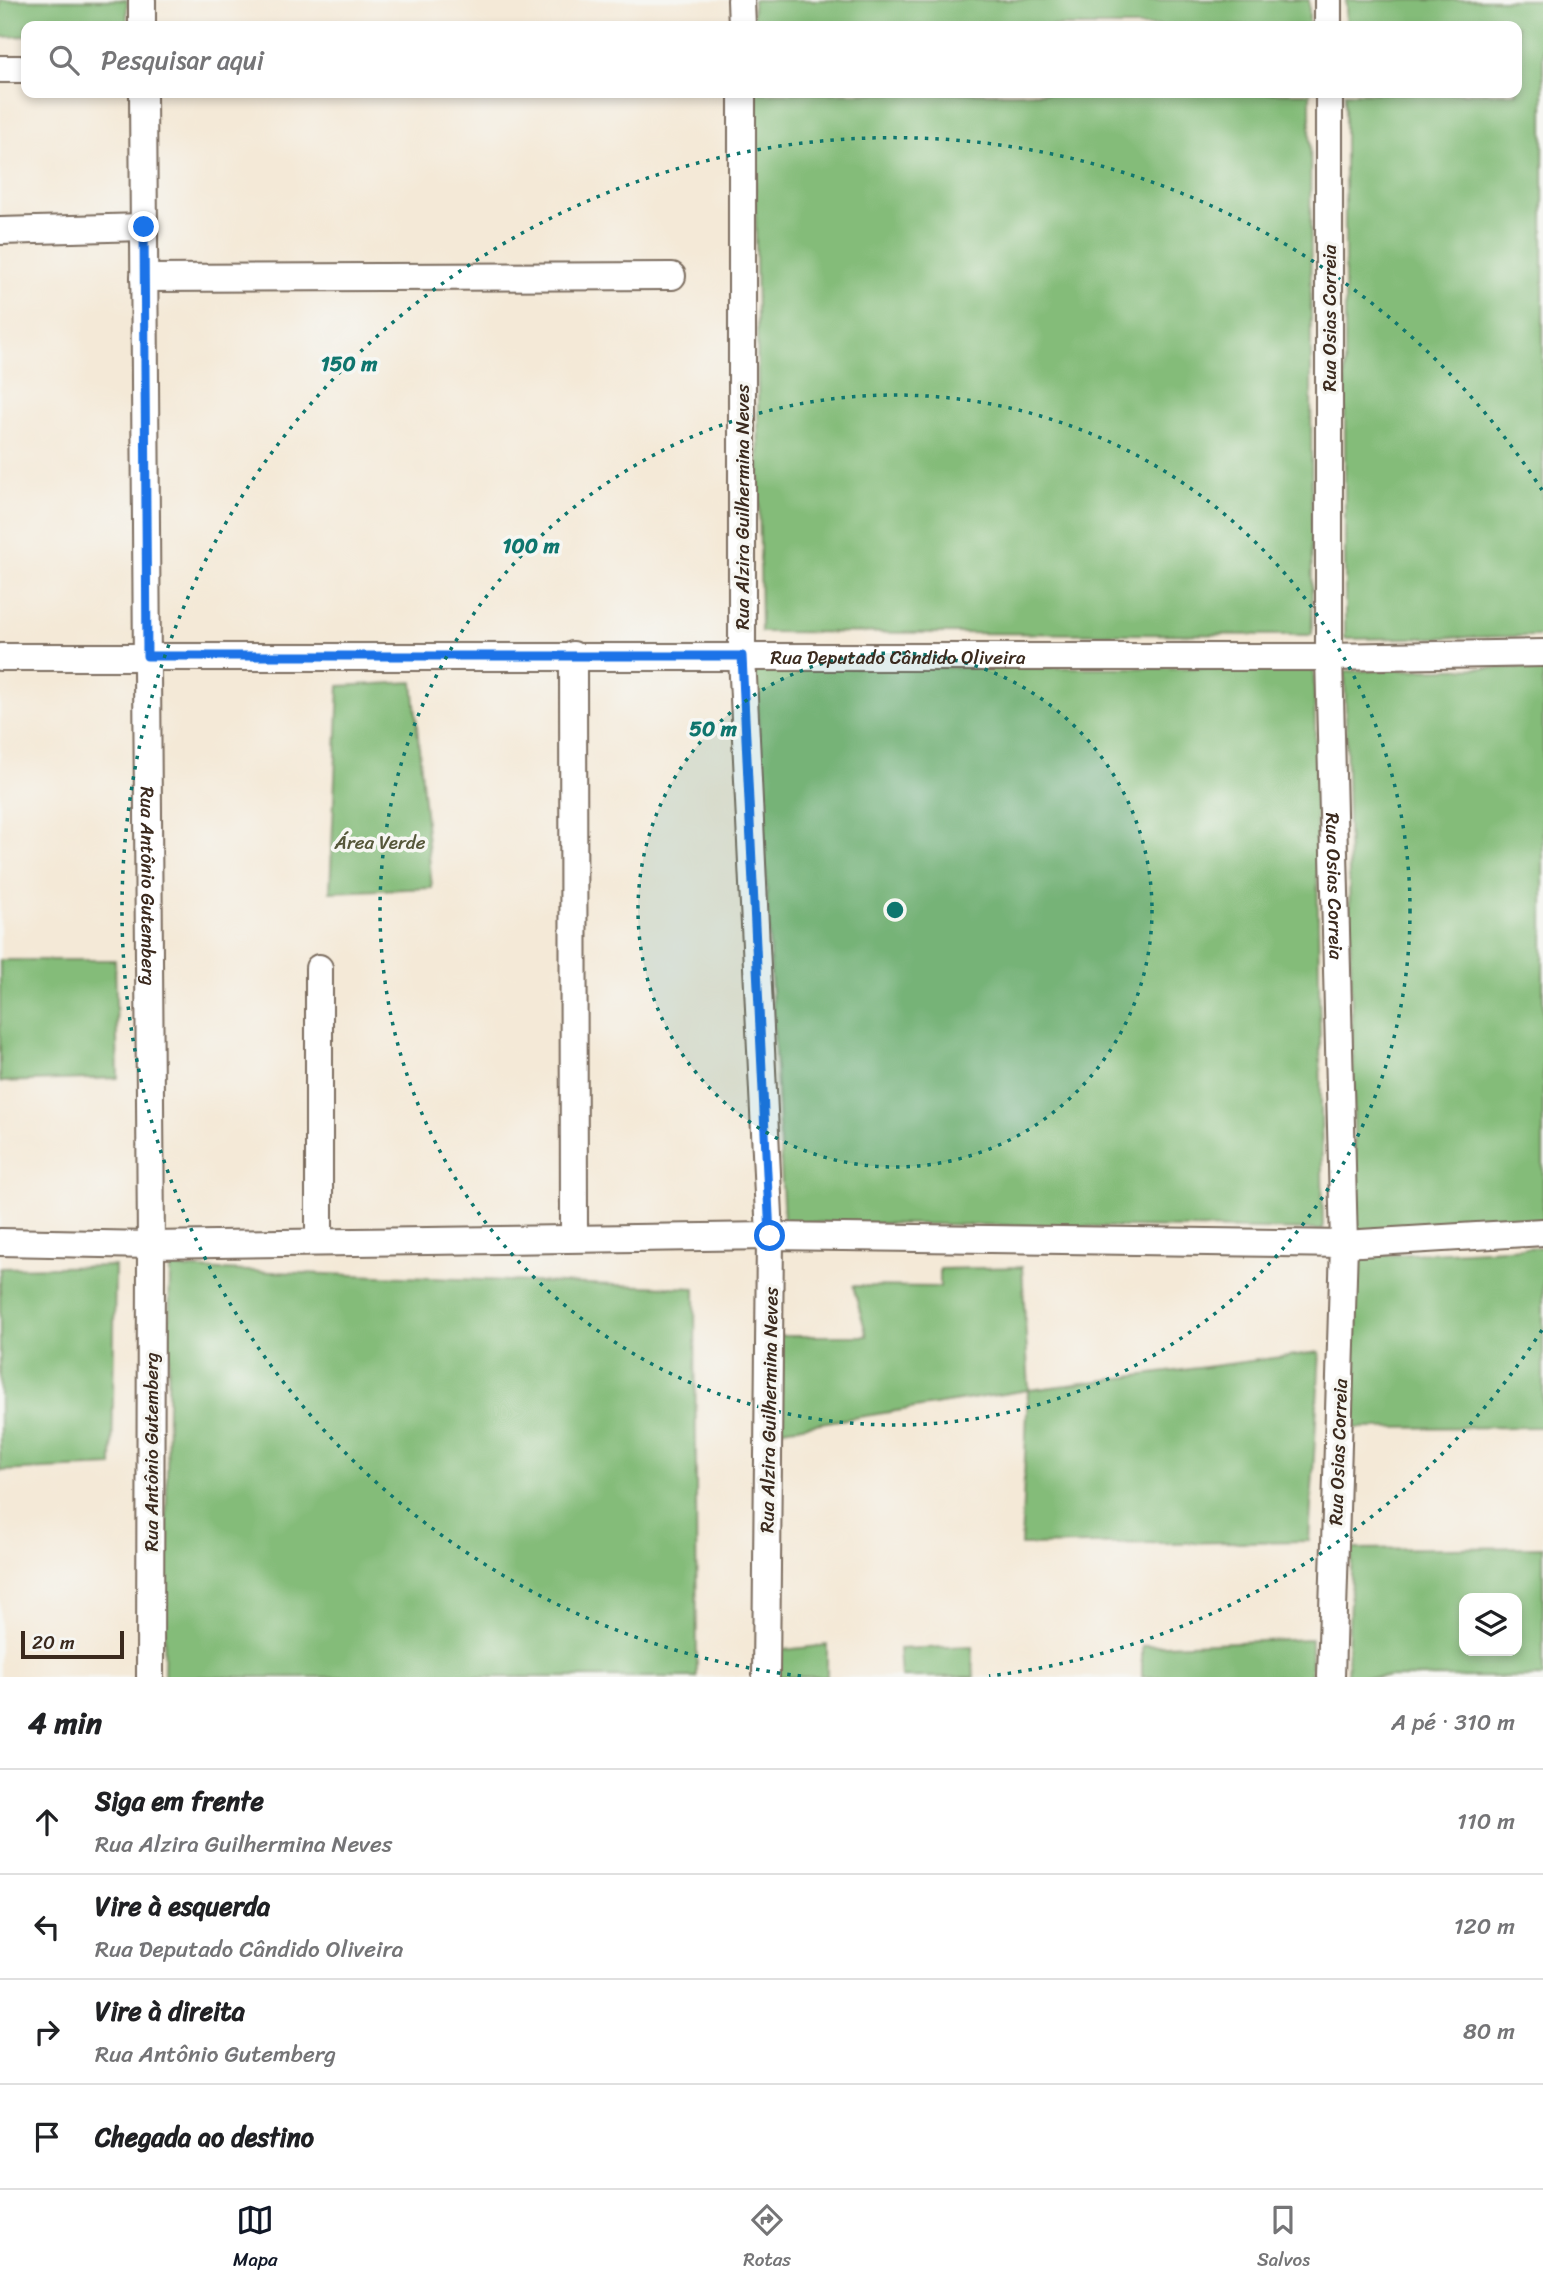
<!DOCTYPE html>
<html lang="pt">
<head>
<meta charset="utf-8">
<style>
  :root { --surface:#fff; --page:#f6f6f6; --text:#202124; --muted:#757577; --line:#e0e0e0; --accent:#111827 }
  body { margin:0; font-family:Sriracha,sans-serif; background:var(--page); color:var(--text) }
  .controls { position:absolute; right:21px; bottom:21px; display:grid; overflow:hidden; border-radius:14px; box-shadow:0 4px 10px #0003 }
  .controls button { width:63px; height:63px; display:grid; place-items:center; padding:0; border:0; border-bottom:2px solid var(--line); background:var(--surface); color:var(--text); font:35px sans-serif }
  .scale { position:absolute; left:21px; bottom:18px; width:103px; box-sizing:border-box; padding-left:7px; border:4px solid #3b2a1e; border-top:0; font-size:19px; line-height:24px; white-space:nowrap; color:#3b2a1e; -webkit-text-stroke:5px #f6f6f2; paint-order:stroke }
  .stop { position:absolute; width:21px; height:21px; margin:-16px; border:5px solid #1a73e8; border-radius:50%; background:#fff }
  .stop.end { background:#1a73e8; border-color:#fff; box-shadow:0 2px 7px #0008 }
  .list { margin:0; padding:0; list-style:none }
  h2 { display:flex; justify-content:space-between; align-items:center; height:91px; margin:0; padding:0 28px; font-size:30px }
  h2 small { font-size:23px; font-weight:400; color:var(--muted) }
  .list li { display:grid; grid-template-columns:46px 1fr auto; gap:21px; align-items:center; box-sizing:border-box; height:105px; padding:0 28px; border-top:2px solid var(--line) }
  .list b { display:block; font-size:26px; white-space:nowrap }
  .list p { margin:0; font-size:23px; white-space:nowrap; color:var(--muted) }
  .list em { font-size:23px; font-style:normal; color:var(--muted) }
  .icon { flex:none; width:38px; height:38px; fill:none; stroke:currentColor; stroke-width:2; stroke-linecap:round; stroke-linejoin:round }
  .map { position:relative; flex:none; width:1543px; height:1677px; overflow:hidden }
  .search { position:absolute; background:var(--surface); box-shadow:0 4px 10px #0003; left:21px; right:21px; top:21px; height:77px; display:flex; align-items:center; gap:18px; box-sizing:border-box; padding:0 24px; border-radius:14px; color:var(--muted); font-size:26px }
  .sheet { height:511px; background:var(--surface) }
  nav { display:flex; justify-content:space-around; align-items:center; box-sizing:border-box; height:98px; border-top:2px solid var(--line); background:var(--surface); font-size:19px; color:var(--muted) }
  nav a { display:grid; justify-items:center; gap:4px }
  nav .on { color:var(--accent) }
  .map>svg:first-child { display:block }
  .forest { fill:#84bc79; stroke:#60734c; stroke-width:2; fill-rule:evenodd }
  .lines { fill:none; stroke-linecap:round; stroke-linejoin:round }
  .minor-casing { stroke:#7c6d5f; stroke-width:30 }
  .minor { stroke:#fff; stroke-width:26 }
  .route { stroke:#1a73e8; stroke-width:9 }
  .ring { fill:none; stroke:#0f766e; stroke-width:3.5; stroke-dasharray:3.5 7 }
  .labels { text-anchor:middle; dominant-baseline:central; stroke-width:7; stroke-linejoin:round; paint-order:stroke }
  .street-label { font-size:19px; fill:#3b2a1e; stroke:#f6f6f2 }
  .park-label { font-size:19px; fill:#56573a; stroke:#f6f6f2 }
  .centre { fill:#0f766e; stroke:#f6f6f2; stroke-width:3.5 }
  .ring-label { font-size:21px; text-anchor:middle; font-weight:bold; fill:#0f766e; stroke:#f6f6f2; stroke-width:7; stroke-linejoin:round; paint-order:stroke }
</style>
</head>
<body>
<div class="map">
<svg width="1543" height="1677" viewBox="0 0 1543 1677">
  <rect width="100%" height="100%" fill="#f6f6f2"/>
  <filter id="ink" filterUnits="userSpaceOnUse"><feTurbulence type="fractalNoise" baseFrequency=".0143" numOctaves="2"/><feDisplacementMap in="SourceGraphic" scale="14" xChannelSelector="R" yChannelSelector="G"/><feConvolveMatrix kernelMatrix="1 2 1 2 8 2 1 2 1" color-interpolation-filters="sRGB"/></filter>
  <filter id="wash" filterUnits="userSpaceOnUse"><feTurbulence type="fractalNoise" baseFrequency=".00686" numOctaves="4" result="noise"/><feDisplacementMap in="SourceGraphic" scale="28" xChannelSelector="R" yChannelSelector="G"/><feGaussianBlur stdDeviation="1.57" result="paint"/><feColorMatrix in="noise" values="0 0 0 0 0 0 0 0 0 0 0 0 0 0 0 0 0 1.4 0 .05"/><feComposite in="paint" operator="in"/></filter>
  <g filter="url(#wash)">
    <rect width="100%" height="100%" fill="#f4e9d7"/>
    <path class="forest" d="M0,0H127V26H26V36L0,37Z
      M753,0H1309V26H753Z
      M1346,0H1543V636L1345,639V93H1517V26H1346Z
      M754,93H1310L1312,635L761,632Z
      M755,667L1314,668L1323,1230L784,1222Z
      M1543,667V1221L1356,1230L1345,671Z
      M413,682L432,888L330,892L339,686Z
      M0,960H115L118,1078L0,1082Z
      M1543,1247V1427L1349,1428L1353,1257Z
      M115,1266L112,1466L0,1471V1268Z
      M1022,1267L1029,1390L1320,1352L1309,1541L1021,1545L1028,1390L777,1430V1336H867L853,1286L940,1287V1269Z
      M170,1268L695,1288L697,1677H164Z
      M1543,1547V1677H1347L1352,1549ZM1464,1598H1517V1651H1464Z
      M1311,1639V1677H1142V1646Z
      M827,1645V1677H768L767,1652Z
      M972,1646L974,1677H901L899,1649Z"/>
  </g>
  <g filter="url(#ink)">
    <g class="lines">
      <g class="minor-casing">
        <g id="minor">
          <path d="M142,0V26"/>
          <path d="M741,0L742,26"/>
          <path d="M1328,0V26"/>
          <path d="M0,69H26"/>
          <path id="s1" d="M143,93L151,1245L150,1677"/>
          <path d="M742,93V656L770,1236L766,1677"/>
          <path id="s2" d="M1329,93V657L1344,1244L1331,1677"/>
          <path d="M0,231L144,227"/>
          <path d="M144,278L672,276"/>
          <path d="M573,655L574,1238"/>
          <path id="s3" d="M0,657H1329L1543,653"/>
          <path d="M319,968V1241"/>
          <path d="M0,1242L151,1245L770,1236L1344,1244L1543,1232"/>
        </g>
      </g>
      <use href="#minor" class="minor"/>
    </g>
  </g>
  <g class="lines" filter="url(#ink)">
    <path class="route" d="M144,227L147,656H742L770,1236"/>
  </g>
  <circle cx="895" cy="910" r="257" fill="#0f766e" fill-opacity=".12"/>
  <g class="ring">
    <circle cx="895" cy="910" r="257"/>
    <circle cx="895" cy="910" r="515"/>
    <path d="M1542 1330A772 772 0 0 1 989 1676M801 1676A772 772 0 1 1 1542 490"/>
  </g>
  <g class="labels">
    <g class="street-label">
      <text transform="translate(1329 318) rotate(-90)">Rua Osias Correia</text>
      <text transform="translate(742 507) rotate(-90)">Rua Alzira Guilhermina Neves</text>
      <text stroke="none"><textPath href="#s3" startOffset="898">Rua Deputado Cândido Oliveira</textPath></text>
      <text stroke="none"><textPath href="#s1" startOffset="793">Rua Antônio Gutemberg</textPath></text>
      <text stroke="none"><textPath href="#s2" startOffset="793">Rua Osias Correia</textPath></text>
      <text transform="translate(769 1410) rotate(-89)">Rua Alzira Guilhermina Neves</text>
      <text transform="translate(151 1452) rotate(-90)">Rua Antônio Gutemberg</text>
      <text transform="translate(1338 1452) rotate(-88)">Rua Osias Correia</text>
    </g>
    <g class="park-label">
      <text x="380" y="842">Área Verde</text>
    </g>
  </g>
  <circle cx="895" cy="910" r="10" class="centre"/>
  <g class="ring-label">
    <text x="349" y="371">150 m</text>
    <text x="531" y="553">100 m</text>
    <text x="713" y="736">50 m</text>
  </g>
</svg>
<div class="controls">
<button><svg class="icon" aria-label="layers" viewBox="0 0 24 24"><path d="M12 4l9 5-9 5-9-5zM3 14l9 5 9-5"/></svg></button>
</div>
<div class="scale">20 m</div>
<div class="stop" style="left:770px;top:1236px"></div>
<div class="stop end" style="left:144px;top:227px"></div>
<div class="search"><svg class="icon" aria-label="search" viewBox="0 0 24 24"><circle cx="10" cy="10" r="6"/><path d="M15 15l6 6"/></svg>Pesquisar aqui</div>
</div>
<section class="sheet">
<h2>4 min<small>A pé · 310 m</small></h2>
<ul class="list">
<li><svg class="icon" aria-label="ahead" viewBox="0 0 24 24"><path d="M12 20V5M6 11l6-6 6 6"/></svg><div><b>Siga em frente</b><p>Rua Alzira Guilhermina Neves</p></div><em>110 m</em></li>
<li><svg class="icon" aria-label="left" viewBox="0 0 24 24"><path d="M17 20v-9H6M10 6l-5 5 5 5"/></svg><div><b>Vire à esquerda</b><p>Rua Deputado Cândido Oliveira</p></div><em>120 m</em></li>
<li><svg class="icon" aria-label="right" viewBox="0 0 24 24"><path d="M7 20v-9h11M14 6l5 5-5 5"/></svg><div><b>Vire à direita</b><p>Rua Antônio Gutemberg</p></div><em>80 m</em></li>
<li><svg class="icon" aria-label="arrive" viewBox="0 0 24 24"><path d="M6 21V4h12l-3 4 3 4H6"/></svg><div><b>Chegada ao destino</b></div></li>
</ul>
</section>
<nav>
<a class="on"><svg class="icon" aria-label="map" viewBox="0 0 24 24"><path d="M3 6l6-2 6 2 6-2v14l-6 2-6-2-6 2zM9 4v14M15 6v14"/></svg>Mapa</a>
<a><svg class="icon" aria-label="directions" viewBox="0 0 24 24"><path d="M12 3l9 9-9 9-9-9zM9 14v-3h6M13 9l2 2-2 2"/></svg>Rotas</a>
<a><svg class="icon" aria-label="saved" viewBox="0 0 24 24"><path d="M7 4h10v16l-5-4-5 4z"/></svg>Salvos</a>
</nav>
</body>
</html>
